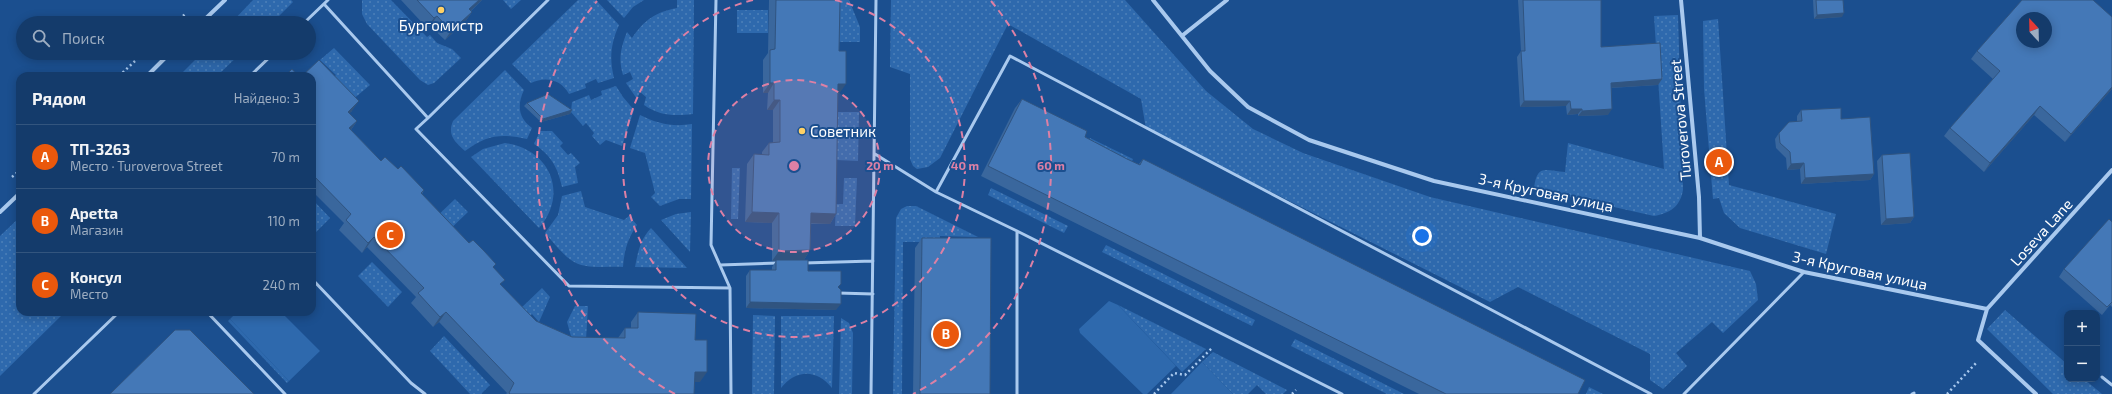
<!DOCTYPE html>
<html lang="ru">
<head>
<meta charset="utf-8">
<style>
  :root { --surface:#143b6b; --page:#1d4271; --text:#f1f3f6; --muted:#9dadc1; --line:#33557e; --accent:#ea580c }
  body { margin:0; font-family:"Exo 2",sans-serif; background:var(--page); color:var(--text) }
  .controls { position:absolute; right:12px; bottom:12px; display:grid; overflow:hidden; border-radius:8px; box-shadow:0 2px 10px #0003 }
  .controls button { width:36px; height:36px; display:grid; place-items:center; padding:0; border:0; border-bottom:1px solid var(--line); background:var(--surface); color:var(--text); font:20px sans-serif }
  .compass { position:absolute; left:2016px; top:12px; width:36px; height:36px; border-radius:50%; background:var(--surface); box-shadow:0 2px 10px #0003; rotate:338deg }
  .you { position:absolute; left:1422px; top:236px; width:14px; height:14px; margin:-10px; border:3px solid #fff; border-radius:50%; background:#1a73e8; box-shadow:0 0 0 6px #1a73e833 }
  .badge { display:grid; place-items:center; width:26px; height:26px; border-radius:50%; background:var(--accent); color:#fff; font-size:13px; font-weight:700 }
  .pin { position:absolute; translate:-50% -50%; border:2px solid #fff; box-shadow:0 1px 4px #0006 }
  .list { margin:0; padding:0; list-style:none }
  h2 { display:flex; justify-content:space-between; align-items:center; height:52px; margin:0; padding:0 16px; font-size:17px }
  h2 small { font-size:13px; font-weight:400; color:var(--muted) }
  .list li { display:grid; grid-template-columns:26px 1fr auto; gap:12px; align-items:center; box-sizing:border-box; height:64px; padding:0 16px; border-top:1px solid var(--line) }
  .list b { display:block; font-size:15px; white-space:nowrap }
  .list p { margin:0; font-size:13px; white-space:nowrap; color:var(--muted) }
  .list em { font-size:13px; font-style:normal; color:var(--muted) }
  .icon { flex:none; width:22px; height:22px; fill:none; stroke:currentColor; stroke-width:2; stroke-linecap:round; stroke-linejoin:round }
  .map { position:relative; flex:none; width:2112px; height:394px; overflow:hidden }
  .search { position:absolute; background:var(--surface); box-shadow:0 2px 10px #0003; left:16px; top:16px; width:300px; height:44px; display:flex; align-items:center; gap:10px; box-sizing:border-box; padding:0 14px; border-radius:22px; color:var(--muted); font-size:15px }
  .panel { position:absolute; background:var(--surface); box-shadow:0 2px 10px #0003; left:16px; top:72px; width:300px; height:244px; border-radius:12px }
  .map>svg:first-child { display:block }
  .grass { fill:url(#grass-dots) }
  .green { fill:#2e69ad }
  .lines { fill:none; stroke-linecap:round; stroke-linejoin:round }
  .path { stroke:#a9c9ee; stroke-width:2.5; stroke-dasharray:2 3; stroke-linecap:butt }
  .service { stroke:#a9c9ee; stroke-width:3 }
  .minor { stroke:#a9c9ee; stroke-width:4 }
  .wall { fill:#3a679d }
  .shaded-wall { fill:#305480 }
  .building { fill:#4478b7; stroke:#305480; fill-rule:evenodd }
  .ring { fill:none; stroke:#dd80a5; stroke-width:2; stroke-dasharray:7 5 }
  .poi-dot { fill:#ffd166; stroke:#1b4f8f; stroke-width:1.5 }
  .labels { text-anchor:middle; dominant-baseline:central; stroke-width:4; stroke-linejoin:round; paint-order:stroke }
  .poi-label { font-size:15px; fill:#fff; stroke:#1b4f8f }
  .street-label { font-size:15px; fill:#fff; stroke:#1b4f8f }
  .centre { fill:#dd80a5; stroke:#1b4f8f; stroke-width:2 }
  .ring-label { font-size:12px; text-anchor:middle; font-weight:bold; fill:#dd80a5; stroke:#1b4f8f; stroke-width:4; stroke-linejoin:round; paint-order:stroke }
</style>
</head>
<body>
<div class="map">
<svg width="2112" height="394" viewBox="0 0 2112 394">
  <defs>
    <pattern id="grass-dots" width="8" height="8" patternUnits="userSpaceOnUse"><rect width="8" height="8" fill="#2e69ad"/><path d="M2 2h.1M6 6h.1" fill="none" stroke="#4d80b9" stroke-width="1.8" stroke-linecap="round"/></pattern>
  </defs>
  <rect width="100%" height="100%" fill="#1b4f8f"/>
  <path class="grass" d="M253,0H291L293,2L272,23H231Z
    M362,0H391L427,37L430,35L437,43L452,49L461,58L434,83L428,85L420,80L367,24L362,14Z
    M503,0H521L511,9Z
    M578,0H596L619,25C611,43 609,58 614,78L598,83L596,79L585,84L586,88L569,94C561,79 545,76 531,83L512,64Z
    M607,0H644L633,7L624,18Z
    M677,0H694L693,114C674,116 660,116 644,105L646,97L640,92L637,99L626,83L633,79L630,72L623,75C618,59 621,47 627,32L632,38C644,20 656,12 677,8Z
    M842,0H849L860,27V42H839V4Z
    M891,0H1125L1206,91L1253,129L1303,153L1430,197L1750,271L1756,284L1758,300L1723,333L1712,322L1676,353L1687,366L1663,389L1650,380V354L1518,287L1490,302L1146,129L1141,99L1008,24L940,158L928,167L917,169L913,166L910,159V74L890,67Z
    M737,10H768V33H737Z
    M1678,15L1683,190C1680,207 1670,213 1654,216L1534,189C1537,164 1544,170 1565,172L1568,143L1664,169L1654,16Z
    M1718,19L1729,185L1836,214L1826,254L1740,228L1724,213L1719,198L1713,199L1704,89L1703,21Z
    M334,48L370,85L351,101L331,80L336,75L320,60Z
    M202,53H241L217,76H179Z
    M505,70L524,90C517,105 518,118 532,128L527,139C501,133 486,135 465,151C455,142 447,135 453,121Z
    M616,86L623,97L634,110L622,146L606,140L600,145L592,136L594,133L586,123L583,126L571,112L572,102L589,95L591,100L602,95L601,91Z
    M838,112H859L858,161L836,160Z
    M640,115C658,124 673,127 692,124L691,199H679L660,206L651,197L655,193L645,153L630,148Z
    M540,131H552L563,143L560,146L568,155L571,153L580,163L575,167L578,183L562,187C558,168 551,155 534,144Z
    M1090,138L1133,159L1130,166L1087,145Z
    M505,143C550,149 569,193 539,228L471,157L483,149Z
    M732,168H740L738,219H731Z
    M844,178H857L855,226H835L836,204H843Z
    M991,188L1068,226L1064,233L988,195Z
    M581,191L585,207L624,220L629,216L637,225C628,238 624,251 623,267C607,266 584,270 571,260C561,253 553,242 545,233L558,215L562,196Z
    M312,199L330,218L315,233L312,230Z
    M455,199L468,212L445,234L432,221Z
    M907,206H916L978,237L940,236V242H903L902,394H893L896,218L901,209Z
    M691,212L690,252L661,220L676,214Z
    M20,217V312H65L0,376V236Z
    M651,228L687,268L635,267C638,252 640,240 651,228Z
    M1106,245L1255,320L1252,326L1102,252Z
    M372,262L402,292L388,307L358,276Z
    M542,288L550,297L539,322L532,314L528,319L519,310Z
    M1118,305L1206,349L1182,372Z
    M575,306H588L586,340H572L567,322Z
    M2005,310L2067,364V379H2084L2102,394H2053L1987,329Z
    M753,315L775,316L774,394H752Z
    M781,316H834L832,388C817,369 796,369 781,388Z
    M841,318L849,323L853,333L852,394H839Z
    M230,319L289,381L287,383L228,321Z
    M444,336L490,385L481,394H470L430,351Z
    M1295,339L1404,394H1387L1291,346Z
    M1213,352L1287,390L1283,394H1266L1257,385L1248,394H1233L1202,362Z
    M1589,387L1603,394H1586Z"/>
  <path class="green" d="M1109,301L1118,305L1176,366L1147,394H1143L1080,333L1079,329Z
    M237,312H281L320,351L289,381L230,319Z
    M1202,362L1233,394H1171Z"/>
  <g class="lines">
    <path class="path" d="M176,23L185,14
      M119,76L135,61
      M12,177L20,170
      M1154,394L1174,373L1185,375L1212,348
      M1292,394L1296,390
      M1947,394L1977,362"/>
    <path class="service" d="M716,0L711,245L730,288L731,394
      M324,4L428,118L416,129L569,286L730,288
      M304,23L328,0
      M250,76L274,53
      M428,118L548,0
      M875,154L936,192L1017,231L1342,394
      M936,192L1010,56L1651,394
      M804,263L873,261
      M720,265L778,263
      M312,279L411,383L425,394
      M838,293L873,294
      M207,312L285,394
      M2102,377L2112,385
      M34,394L119,312
      M871,394L876,0
      M1017,394V231
      M1684,394L1804,272
      M1912,394L1914,393"/>
    <path class="minor" d="M1153,0L1210,71L1248,107L1309,140L1434,181L1700,238L1804,272L1987,309
      M1681,0L1699,197L1700,238
      M201,23L225,0
      M1183,35L1227,0
      M147,76L170,53
      M0,212L20,193
      M2036,394L1978,340L1987,309L2112,170"/>
  </g>
  <path class="wall" d="M401,0H482L471,11L472,12L465,22L445,40L430,26L427,28Z
    M769,0H840L839,51V94H838L836,214L830,224H811L810,250L804,260L808,271L839,287L836,310L746,308V276L750,270H772V267L776,261H772V223L745,222L747,164L754,154L762,155V152L769,143H773V110H767L768,93H763V60L768,53Z
    M1518,0H1601V47L1662,79L1658,85L1611,88L1608,115L1578,116V114L1567,115L1566,106L1520,107L1517,57L1521,51Z
    M1813,0H1843L1842,17L1814,19Z
    M2112,17V89L2065,142L2034,115L1984,172L1944,136L1950,128L1993,79L1971,59L1977,51Z
    M312,76L352,111L349,113L357,121L351,130L381,161L398,169L424,190L422,194L493,268L501,285L536,321L572,337L618,338L625,328H631V322L638,312L695,340L700,382H694V394H506L507,393L439,322L433,327L411,303L416,297L367,247L362,253L339,230L344,223L312,191Z
    M1022,99L1085,137L1138,165L1143,159L1578,394H1419L981,176L1015,108Z
    M527,103L572,110L570,114L541,122L524,106Z
    M1801,110L1841,119L1874,174L1870,180L1801,184L1800,169L1787,170L1786,158L1776,148L1775,139L1779,133L1797,122V116Z
    M1882,155L1914,217L1910,223L1881,225L1877,161Z
    M2112,222V307L2110,305L2102,315L2059,277L2064,269Z
    M922,238L990,394H913L915,248Z"/>
  <path class="shaded-wall" d="M479,0H482L462,19L469,9Z
    M472,12L465,22L445,40L451,31Z
    M1844,13L1842,17L1814,19L1817,15Z
    M437,16L430,26L427,28L434,18Z
    M1662,79L1658,85L1607,88L1611,83Z
    M770,83H774L768,93H763Z
    M838,84H846L839,94H832Z
    M2112,87V89L2065,142L2071,134Z
    M774,100H780L773,110H767Z
    M359,101L352,111L341,122L348,112Z
    M1524,101H1570L1566,106L1520,107Z
    M2040,106L2034,115L1984,172L1990,163Z
    M1571,109H1582L1578,114L1567,115Z
    M1612,109L1608,115L1578,116L1582,111Z
    M572,110L570,114L541,122L543,119Z
    M357,121L350,131L349,128Z
    M1804,163L1800,169L1787,170L1791,164Z
    M1874,174L1870,180L1801,184L1805,178Z
    M752,212L779,213L772,223L745,222Z
    M811,213L836,214L830,224L804,223Z
    M1914,217L1910,223L1881,225L1886,219Z
    M374,237L367,247L362,253L368,243Z
    M810,250L804,260L772,261L779,251Z
    M750,302L841,304L836,310L746,308Z
    M446,312L439,322L433,327L440,317Z
    M695,372H707L700,382H688Z"/>
  <path class="building" d="M417,0H479L469,9L472,12L451,31L437,16L434,18Z
    M776,0H840L839,51H846V84H838L836,214L811,213L810,250L779,251V213L752,212L754,154L769,155V143L780,142V100H774V83H770V50L775,49Z
    M1523,0H1601V47L1660,43L1662,79L1611,83L1612,109L1582,111V109H1571L1570,101H1524L1521,51H1525Z
    M1816,0H1843L1844,13L1817,15Z
    M2022,0H2093L2112,17V87L2071,134L2040,106L1990,163L1950,128L2000,71L1977,51ZM2022,18H2046V42H2022Z
    M319,60L359,101L348,112L357,121L349,128L381,161L385,157L398,169L401,166L424,190L421,193L469,243L473,240L484,251L496,264L493,267L505,280L500,284L536,321L572,337L625,338V328H638V312L696,314L695,340H707V372H695L694,394H510L509,393L514,383L446,312L440,317L418,293L424,288L374,237L368,243L346,220L351,214L312,174V76H302Z
    M292,69L298,76H285Z
    M548,94L572,110L543,119L527,103Z
    M1022,99L1087,131L1085,137L1127,159L1140,165L1143,159L1585,380L1578,394H1446L988,166Z
    M1841,108V119L1870,117L1874,174L1805,178L1804,163L1791,164L1790,152L1780,143L1779,133L1789,122L1802,121L1801,110Z
    M1910,153L1914,217L1886,219L1882,155Z
    M2109,219L2112,222V302L2107,307L2064,269Z
    M922,238H991L990,394H920Z
    M776,260H808V271H841V284L838,287L841,290V304L750,302V270H776Z
    M175,330H190L254,394H110Z"/>
  <circle cx="794" cy="166" r="86" fill="#dd80a5" fill-opacity=".12"/>
  <g class="ring">
    <circle cx="794" cy="166" r="86"/>
    <path d="M835 0A171 171 0 1 1 753 0"/>
    <path d="M675 394A257 257 0 0 1 597 1M991 1A257 257 0 0 1 913 394"/>
  </g>
  <g class="poi-dot">
    <circle cx="441" cy="10" r="4"/>
    <circle cx="802" cy="131" r="4"/>
  </g>
  <g class="labels">
    <g class="poi-label">
      <text x="441" y="25">Бургомистр</text>
      <text x="810" y="131" text-anchor="start">Советник</text>
    </g>
    <g class="street-label">
      <text transform="translate(1680 120) rotate(-95)">Turoverova Street</text>
      <text transform="translate(1546 192) rotate(12)">3-я Круговая улица</text>
      <text transform="translate(2041 232) rotate(-48)">Loseva Lane</text>
      <text transform="translate(1860 270) rotate(12)">3-я Круговая улица</text>
    </g>
  </g>
  <circle cx="794" cy="166" r="6" class="centre"/>
  <g class="ring-label">
    <text x="880" y="170">20 m</text>
    <text x="965" y="170">40 m</text>
    <text x="1051" y="170">60 m</text>
  </g>
</svg>
<div class="controls">
<button>+</button>
<button>−</button>
</div>
<svg class="compass" viewBox="-18 -18 36 36"><path d="M0-13l5 13h-10z" fill="#e53935"/><path d="M0 13l5-13h-10z" fill="#9dadc1"/></svg>
<div class="you"></div>
<div class="pin badge" style="left:1719px;top:162px">A</div>
<div class="pin badge" style="left:946px;top:334px">B</div>
<div class="pin badge" style="left:390px;top:235px">C</div>
<div class="search"><svg class="icon" aria-label="search" viewBox="0 0 24 24"><circle cx="10" cy="10" r="6"/><path d="M15 15l6 6"/></svg>Поиск</div>
<section class="panel">
<h2>Рядом<small>Найдено: 3</small></h2>
<ul class="list">
<li><span class="badge">A</span><div><b>ТП-3263</b><p>Место · Turoverova Street</p></div><em>70 m</em></li>
<li><span class="badge">B</span><div><b>Apetta</b><p>Магазин</p></div><em>110 m</em></li>
<li><span class="badge">C</span><div><b>Консул</b><p>Место</p></div><em>240 m</em></li>
</ul>
</section>
</div>
</body>
</html>
